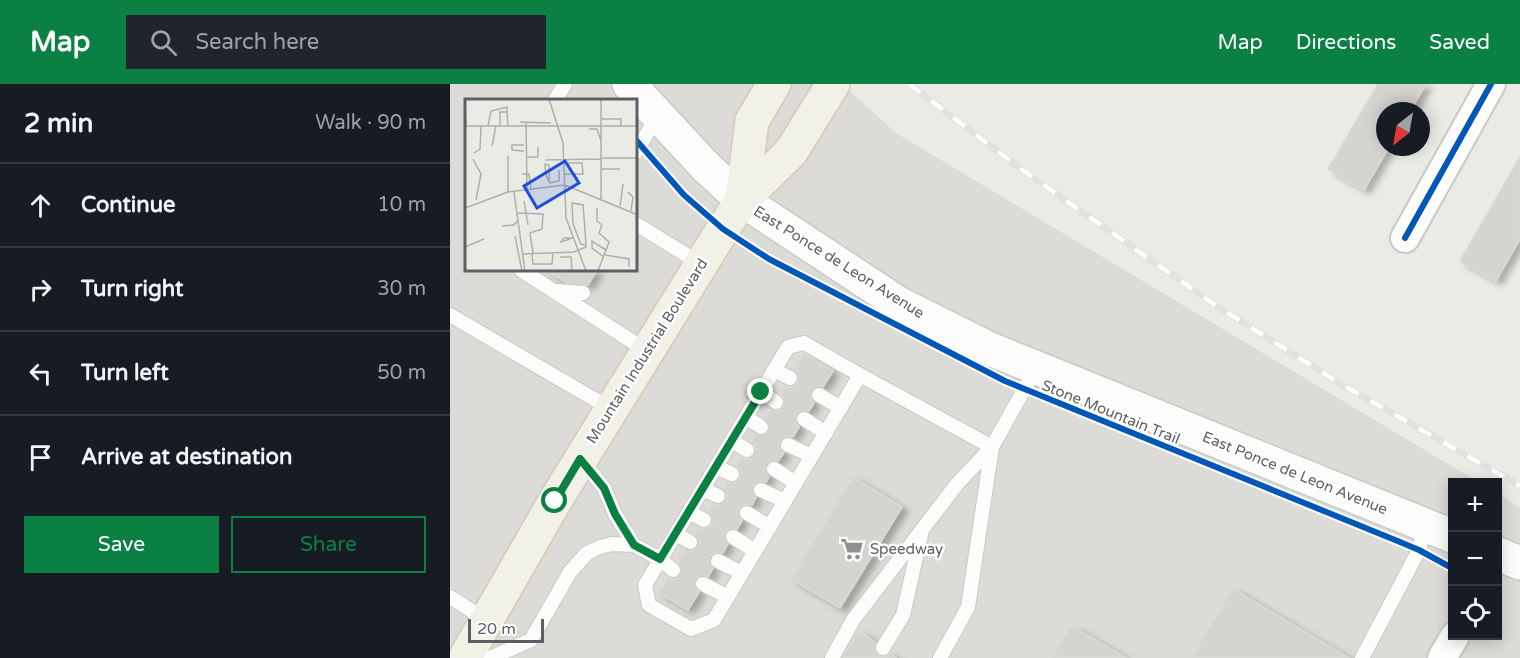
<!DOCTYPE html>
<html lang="en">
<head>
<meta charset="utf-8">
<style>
  :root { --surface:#171b24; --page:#20242c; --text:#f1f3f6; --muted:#9ea1a6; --line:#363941; --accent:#0b8043 }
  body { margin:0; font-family:"Varela Round",sans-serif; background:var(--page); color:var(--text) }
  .controls { position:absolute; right:18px; bottom:18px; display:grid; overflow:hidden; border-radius:0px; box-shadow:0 3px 15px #0003 }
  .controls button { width:54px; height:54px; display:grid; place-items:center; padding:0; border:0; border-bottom:2px solid var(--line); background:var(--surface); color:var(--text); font:30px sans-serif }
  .compass { position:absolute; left:926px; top:18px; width:54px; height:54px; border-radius:50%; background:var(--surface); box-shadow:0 3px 15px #0003; rotate:211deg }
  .scale { position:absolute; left:18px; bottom:15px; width:76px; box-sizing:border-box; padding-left:6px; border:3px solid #5c5f63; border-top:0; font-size:16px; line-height:21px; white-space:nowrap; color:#5c5f63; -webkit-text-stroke:4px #fff; paint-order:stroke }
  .stop { position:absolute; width:18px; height:18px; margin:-14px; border:4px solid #0b8043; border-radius:50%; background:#fff }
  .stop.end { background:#0b8043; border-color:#fff; box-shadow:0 2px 6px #0008 }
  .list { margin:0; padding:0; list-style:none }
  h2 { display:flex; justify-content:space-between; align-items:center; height:78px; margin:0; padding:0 24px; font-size:26px }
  h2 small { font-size:20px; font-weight:400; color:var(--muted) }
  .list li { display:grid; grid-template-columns:39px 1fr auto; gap:18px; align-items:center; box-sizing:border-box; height:84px; padding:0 24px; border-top:2px solid var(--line) }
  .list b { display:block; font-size:22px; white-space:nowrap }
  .list em { font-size:20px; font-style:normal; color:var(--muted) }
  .actions { display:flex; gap:12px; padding:18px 24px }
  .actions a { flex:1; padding:14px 0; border:2px solid var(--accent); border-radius:0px; text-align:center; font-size:21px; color:var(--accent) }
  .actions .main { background:var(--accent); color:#fff }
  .icon { flex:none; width:33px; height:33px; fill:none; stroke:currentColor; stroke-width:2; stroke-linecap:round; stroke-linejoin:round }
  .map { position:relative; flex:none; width:1070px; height:574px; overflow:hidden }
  header { display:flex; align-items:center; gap:36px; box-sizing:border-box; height:84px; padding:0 30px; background:var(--accent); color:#fff }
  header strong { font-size:28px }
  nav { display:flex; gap:33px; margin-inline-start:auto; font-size:21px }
  .search { width:420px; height:54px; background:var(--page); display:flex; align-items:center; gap:15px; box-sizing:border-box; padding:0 21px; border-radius:0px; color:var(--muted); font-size:22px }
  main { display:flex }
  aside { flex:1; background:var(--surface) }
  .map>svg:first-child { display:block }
  .industrial { fill:#dcdbd7; fill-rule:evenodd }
  .building { fill:#d5d4d1; stroke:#dad9d5; stroke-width:1.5; filter:url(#shadow) }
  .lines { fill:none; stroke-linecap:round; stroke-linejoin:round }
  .service-casing { stroke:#c8c9c8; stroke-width:16 }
  .minor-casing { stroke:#c8c9c8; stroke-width:32 }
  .secondary-casing { stroke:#c8c9c8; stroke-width:36 }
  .primary-casing { stroke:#d2ccb6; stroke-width:36 }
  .service { stroke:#fcfcfb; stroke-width:14 }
  .minor { stroke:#fcfcfb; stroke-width:28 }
  .secondary { stroke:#fcfcfb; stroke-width:33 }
  .primary { stroke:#f2f1e8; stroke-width:33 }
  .rail-casing { stroke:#e2e2e2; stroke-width:7 }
  .rail { stroke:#fff; stroke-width:4.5; stroke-dasharray:14; stroke-linecap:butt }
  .cycleway-casing { stroke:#fff; stroke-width:10 }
  .cycleway { stroke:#0057b8; stroke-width:6 }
  .route { stroke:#0b8043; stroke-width:8 }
  .labels { text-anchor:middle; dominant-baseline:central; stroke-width:5; stroke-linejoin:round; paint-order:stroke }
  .street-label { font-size:15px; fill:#5c5f63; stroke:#fff }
  .poi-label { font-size:15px; fill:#5c5f63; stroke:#fff; text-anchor:start }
  .inset-road { fill:none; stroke:#aeafae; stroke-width:1.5 }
  .view { fill:#1d4ed8; fill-opacity:0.15; stroke:#1d4ed8; stroke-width:3 }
  .inset-edge { fill:none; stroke:#5c5f63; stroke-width:3 }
</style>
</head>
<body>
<header>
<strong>Map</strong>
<div class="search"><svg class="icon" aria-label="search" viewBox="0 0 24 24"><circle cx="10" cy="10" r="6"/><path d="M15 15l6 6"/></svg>Search here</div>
<nav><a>Map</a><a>Directions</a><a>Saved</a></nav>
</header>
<main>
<aside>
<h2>2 min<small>Walk · 90 m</small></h2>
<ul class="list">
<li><svg class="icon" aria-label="ahead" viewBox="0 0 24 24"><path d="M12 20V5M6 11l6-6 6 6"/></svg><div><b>Continue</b></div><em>10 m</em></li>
<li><svg class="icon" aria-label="right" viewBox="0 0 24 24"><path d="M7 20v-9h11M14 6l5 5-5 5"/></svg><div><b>Turn right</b></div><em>30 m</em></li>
<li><svg class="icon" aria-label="left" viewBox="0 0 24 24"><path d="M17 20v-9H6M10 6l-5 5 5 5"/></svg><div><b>Turn left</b></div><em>50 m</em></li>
<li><svg class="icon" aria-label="arrive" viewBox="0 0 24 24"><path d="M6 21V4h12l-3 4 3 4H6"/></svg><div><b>Arrive at destination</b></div></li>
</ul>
<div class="actions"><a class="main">Save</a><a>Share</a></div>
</aside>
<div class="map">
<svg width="1070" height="574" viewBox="0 0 1070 574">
  <defs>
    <filter id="shadow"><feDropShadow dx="6" dy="4" stdDeviation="3" flood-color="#0004"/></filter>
  </defs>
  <rect width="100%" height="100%" fill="#ebebe6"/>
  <path class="industrial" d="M0,0H392L446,49L1028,398H1002V552H1048V410L1070,424V574H0ZM16,16H186V186H16Z"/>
  <path class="building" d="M928,0H976L960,27H935V63H939L914,106L878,85Z
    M1070,73V155L1046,197L1010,177Z
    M96,186H147L138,201L117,199Z
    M355,270L383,287L373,303L369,302L362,306L360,311L364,319L359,327H350L346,331V339L349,343L343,353L337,352L330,357L329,362L334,369L328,377H320L316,381V389L319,393L316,398L310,397L303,402L302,407L306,413L302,421L297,420L290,424L288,429L292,437L287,445H279L275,449V457L278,460L273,469L267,468L260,472L259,478L263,484L258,493L252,491L245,495L244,501L249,508L238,526L209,509L219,494L225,495L230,491L232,484L228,478L236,466L241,467L247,463L249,457L245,451L249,444L255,445L262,441L263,435L259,428L264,420L269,421L276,416L277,411L273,405L277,398L284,399L290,394L291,388L286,382L292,373L297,375L304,371L306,366L305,361L301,358L306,351H314L319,347V340L315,335L321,326H329L334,322V315L331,310L336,302L341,303L348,299L349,293L345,287Z
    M403,393L452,423L390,524L341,495Z
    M783,505L899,574H741Z
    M622,542L676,574H602Z
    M410,547L426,559L424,564L428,571L433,573L440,569L446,574H392L400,561Z"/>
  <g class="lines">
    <g class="service-casing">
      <path id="service" d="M105,16L115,0
        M186,68L208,31
        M186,140L251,180
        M71,186L197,267
        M106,207L133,209
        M0,231L161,325
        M324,286L340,294
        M410,291L264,536L241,545L199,521L195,501L338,263L354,259L410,291L542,363L586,284
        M311,308L326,318
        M369,311L391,324
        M296,333L311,343
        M354,335L376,349
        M282,357L297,366
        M338,361L362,372
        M132,376L154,404L165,430L184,461
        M266,383L282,390
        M324,385L346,399
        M253,405L268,412
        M311,406L335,417
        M239,428L254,436
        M297,429L320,443
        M226,450L240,458
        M283,453L305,467
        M268,477L292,489
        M253,500L278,513
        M0,513L36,536
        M433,564L453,531L471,451
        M40,574L81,556L120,488L137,469L150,463L162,460L184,461L210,475L223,486
        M382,574L403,536L507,400L542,363
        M490,574L518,523L542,363
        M912,574L969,466L975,441"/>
    </g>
    <g class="minor-casing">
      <path id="minor" d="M955,154L1041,0
        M992,574L1005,552"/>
    </g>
    <g class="secondary-casing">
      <path id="secondary" d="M179,0L256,83L292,116L448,219L540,265L1002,452
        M1048,470L1070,479"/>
    </g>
    <g class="primary-casing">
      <path id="primary" d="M292,116L302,37L324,0
        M15,574L105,417L273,145L292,116L341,68L383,0"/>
    </g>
    <use href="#service" class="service"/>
    <use href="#minor" class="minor"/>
    <use href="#secondary" class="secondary"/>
    <use href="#primary" class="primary"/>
    <g class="rail-casing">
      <path id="rail" d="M459,0L571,85L765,221L891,300L1070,402"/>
    </g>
    <use href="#rail" class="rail"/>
    <g class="cycleway-casing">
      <path id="cycleway" d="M186,56L234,111L273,145L319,175L555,297L950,458L969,466L1002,484
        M955,154L1041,0"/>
    </g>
    <use href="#cycleway" class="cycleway"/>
  </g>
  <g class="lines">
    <path class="route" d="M105,417L130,375L154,404L165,430L184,461L210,475L311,308"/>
  </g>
  <defs>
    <g id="supermarket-bare" transform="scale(1.8)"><path d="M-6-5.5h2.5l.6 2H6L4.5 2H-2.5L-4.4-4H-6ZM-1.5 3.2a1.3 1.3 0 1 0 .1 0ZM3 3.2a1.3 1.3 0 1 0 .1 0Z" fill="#8e9091" stroke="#fff" stroke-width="2.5" paint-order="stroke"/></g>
  </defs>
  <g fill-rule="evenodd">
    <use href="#supermarket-bare" x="402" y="465"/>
  </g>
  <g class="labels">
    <g class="street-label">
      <text transform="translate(389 178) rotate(32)">East Ponce de Leon Avenue</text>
      <text transform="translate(197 267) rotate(-58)">Mountain Industrial Boulevard</text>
      <text transform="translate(661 328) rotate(22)">Stone Mountain Trail</text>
      <text transform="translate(845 389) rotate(22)">East Ponce de Leon Avenue</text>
    </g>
    <g class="poi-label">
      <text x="420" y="465">Speedway</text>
    </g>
  </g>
  <g transform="translate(15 15)">
    <rect width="172" height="172" fill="#ebebe6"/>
    <path class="inset-road" d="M84,0L98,44L101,119L121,172M136,0V100M0,5L1,27M136,20H156V27M55,23L86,24M61,23L62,90M0,27H173M23,27L26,12L42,8V13M35,27V13H42L43,27M124,30H132L136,42M27,47L31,27M59,52L47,51V46H59M9,54L15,50L16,27M43,57V93M62,58H73V48M136,59H173M8,60L16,75L11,101M80,61L136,60M100,64H117L118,75H100M80,65L84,66V83L81,76ZM136,70H155M57,75H64L66,90M84,84L94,82V71M49,93L60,172M163,93L168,98L166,112M59,102L63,126M155,107L158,85M0,109L43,93L100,86L173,116M132,109V122L137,126M52,114L78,115L77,130L65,134L68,154M37,127L49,126L53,121M50,137L57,172M105,140L96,143L99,139H108M0,148L19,140M67,154L68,165H87L88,154M58,155L109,153L121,148V147L120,131L118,106L107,104L108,125L116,145L121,146M140,156L164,160V168M95,158H106L107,172M139,158L127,149V142L141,151M133,172L144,143L134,134L137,126"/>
    <path class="view" d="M100,62L114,84L72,109L59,87Z"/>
    <rect width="172" height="172" class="inset-edge"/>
  </g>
</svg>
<div class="controls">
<button>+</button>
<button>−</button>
<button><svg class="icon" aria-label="locate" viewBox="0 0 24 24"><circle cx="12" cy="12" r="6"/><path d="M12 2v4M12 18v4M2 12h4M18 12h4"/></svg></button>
</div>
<svg class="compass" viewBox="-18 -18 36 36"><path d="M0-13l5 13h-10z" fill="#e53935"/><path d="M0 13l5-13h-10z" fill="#9ea1a6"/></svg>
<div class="scale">20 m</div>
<div class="stop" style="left:105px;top:417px"></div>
<div class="stop end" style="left:311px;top:308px"></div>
</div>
</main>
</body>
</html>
